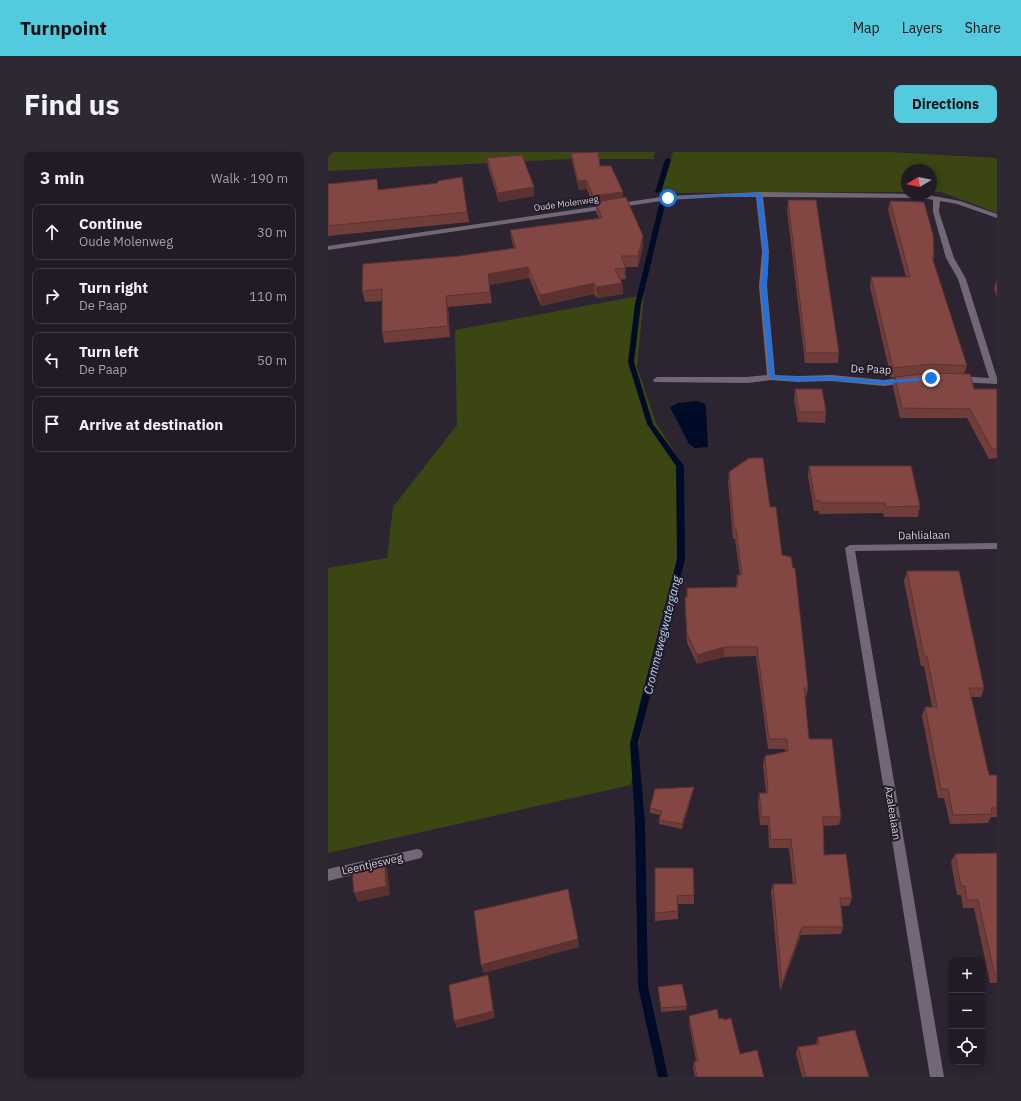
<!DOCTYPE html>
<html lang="en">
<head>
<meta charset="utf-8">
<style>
  :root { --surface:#221b26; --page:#2e2832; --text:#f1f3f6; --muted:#a2a1a7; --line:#3f3943; --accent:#54cade }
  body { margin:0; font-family:"IBM Plex Sans",sans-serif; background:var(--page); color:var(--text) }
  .controls { position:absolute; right:12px; bottom:12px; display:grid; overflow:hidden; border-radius:8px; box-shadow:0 2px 6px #0003 }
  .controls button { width:36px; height:36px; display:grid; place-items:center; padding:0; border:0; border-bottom:1px solid var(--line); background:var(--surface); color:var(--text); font:20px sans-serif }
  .compass { position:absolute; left:573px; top:12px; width:36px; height:36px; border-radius:50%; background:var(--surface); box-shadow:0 2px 6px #0003; rotate:260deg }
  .stop { position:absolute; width:12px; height:12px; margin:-9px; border:3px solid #1a73e8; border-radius:50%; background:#fff }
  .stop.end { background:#1a73e8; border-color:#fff; box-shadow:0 1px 4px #0008 }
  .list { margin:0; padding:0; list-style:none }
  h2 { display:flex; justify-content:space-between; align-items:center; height:52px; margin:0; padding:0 16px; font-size:17px }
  h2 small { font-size:13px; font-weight:400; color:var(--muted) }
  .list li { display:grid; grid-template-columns:26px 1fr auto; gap:12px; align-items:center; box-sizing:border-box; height:56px; margin:0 8px 8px; padding:0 8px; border:1px solid var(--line); border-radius:8px }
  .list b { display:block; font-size:15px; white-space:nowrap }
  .list p { margin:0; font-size:13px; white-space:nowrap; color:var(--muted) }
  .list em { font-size:13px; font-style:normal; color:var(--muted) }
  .icon { flex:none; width:22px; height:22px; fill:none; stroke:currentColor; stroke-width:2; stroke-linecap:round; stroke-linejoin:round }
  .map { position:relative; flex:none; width:669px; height:925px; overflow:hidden; border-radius:8px }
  header { display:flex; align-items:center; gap:24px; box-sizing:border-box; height:56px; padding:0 20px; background:var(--accent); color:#111 }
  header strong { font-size:19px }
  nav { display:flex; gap:22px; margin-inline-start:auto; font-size:14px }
  .intro { display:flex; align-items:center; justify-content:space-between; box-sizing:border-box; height:96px; padding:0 24px }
  h1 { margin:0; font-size:28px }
  .button { padding:10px 18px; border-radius:8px; background:var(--accent); color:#111; font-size:14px; font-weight:700 }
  main { display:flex; gap:24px; padding:0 24px }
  aside { flex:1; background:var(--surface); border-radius:8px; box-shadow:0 2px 6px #0003 }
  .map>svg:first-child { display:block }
  .green { fill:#3c4613 }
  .water { fill:#000b27 }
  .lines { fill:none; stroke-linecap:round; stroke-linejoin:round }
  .stream { fill:#000b27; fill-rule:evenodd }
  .minor { fill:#716777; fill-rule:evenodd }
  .wall { fill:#703d3a }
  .shaded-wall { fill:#5b322f }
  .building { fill:#824743; stroke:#5b322f }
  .route { fill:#1a73e8 }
  .labels { text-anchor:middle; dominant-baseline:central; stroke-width:4; stroke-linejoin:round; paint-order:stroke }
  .far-street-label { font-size:9px; fill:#d4cfd8; stroke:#231b28 }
  .street-label { font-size:11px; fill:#d4cfd8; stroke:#231b28 }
  .water-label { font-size:12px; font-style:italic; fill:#b3d3fc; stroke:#231b28 }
</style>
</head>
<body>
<header>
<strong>Turnpoint</strong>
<nav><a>Map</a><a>Layers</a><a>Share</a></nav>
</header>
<div class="intro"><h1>Find us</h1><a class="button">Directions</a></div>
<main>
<aside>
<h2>3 min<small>Walk · 190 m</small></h2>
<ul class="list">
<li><svg class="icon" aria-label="ahead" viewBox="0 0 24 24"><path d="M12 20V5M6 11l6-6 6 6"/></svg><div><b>Continue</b><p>Oude Molenweg</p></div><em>30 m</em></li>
<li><svg class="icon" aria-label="right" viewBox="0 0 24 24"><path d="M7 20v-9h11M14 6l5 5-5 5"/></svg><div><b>Turn right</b><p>De Paap</p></div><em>110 m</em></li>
<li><svg class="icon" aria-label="left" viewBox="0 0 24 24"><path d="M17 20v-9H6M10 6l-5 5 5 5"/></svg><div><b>Turn left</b><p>De Paap</p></div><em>50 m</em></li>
<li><svg class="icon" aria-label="arrive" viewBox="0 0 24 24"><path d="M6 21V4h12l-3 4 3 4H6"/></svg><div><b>Arrive at destination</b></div></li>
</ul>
</aside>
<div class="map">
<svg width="669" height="925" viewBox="0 0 669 925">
  <rect width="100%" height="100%" fill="#2d2432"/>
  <path class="green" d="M0,0H327L326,7H243L0,19Z
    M345,0H560L669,6V61L613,40H603V18H579V40L333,41Z
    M316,143L309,215L328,271L354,312L355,408L317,562L303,633L0,701V416L59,406L65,355L129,273L127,178Z"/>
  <path class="water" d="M369,249L377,252L378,256L380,295L367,296L361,292L342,255L350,251Z"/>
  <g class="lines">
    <path class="stream" d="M340,6L343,8L333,40L328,41L327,40L337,8Z
      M334,51L337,53L313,152L306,210L325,272L356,314L357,407L310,591L317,671L320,834L340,925H330L310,834L307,671L302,591L349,407L348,314L319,272L300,210L307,152L331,53Z"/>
    <path class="minor" d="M431,40L595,42L632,49L669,62V66L629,52L612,49L611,60L626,106L638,127L669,226V232L630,230L626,227L630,224L661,226L630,127L618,106L605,60V48L595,46L435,45L441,100L439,134L447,223L470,224L504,223L556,228L578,225L582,228L578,231L556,234L504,229L470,230L443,228L419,231L326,230L325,228L329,225H419L439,223L431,134L434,100L428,45H394L340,48L0,98V94L340,44Z
      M669,391V397L527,399L616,925H602L517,396L522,393Z
      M89,697L93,698L95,702L93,706L89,707L0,729V717Z"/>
  </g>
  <path class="wall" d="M243,1L272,14L295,40V46L315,84V95L310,115H297L298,127L292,128L294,131L295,142L269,146L266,142L213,154L201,126L161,133L164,151L120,155L122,185L56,191L54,180V149L37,150L34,139L131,104L186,96L184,89L182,78L271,66L268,60V53H265L259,37L251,38L244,10Z
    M159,6L206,44L171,50L160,15Z
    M134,25L141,70L0,84V32L51,38L110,31V29Z
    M460,48L511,201L510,211H477L459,58Z
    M562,49L606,105L605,109L639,214L636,222L646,237H669V306L661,307L639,266H572L565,235L567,225L563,226L542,135L543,125H578L560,58Z
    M669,127V145L666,137Z
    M467,237L498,260L497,271L470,270L466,247Z
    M481,314L592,354L590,365H556L555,361L491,362V359H486L480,324Z
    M401,320L442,355L454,403L480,536L478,545H477L481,587L513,665L511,673L495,674L496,703L524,746L521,754H513L515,775L513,782L473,783L452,839L443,740L445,732H465L461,696H441L440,673H432L430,650L431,641H438L435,613L437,604L458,600L457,597H440L428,504L396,505L369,512L359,491L357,455V445H359V436L408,435L409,423H412L407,387H405L400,330Z
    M579,419L656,536L653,545H643L661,623H669V665H663L660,671L622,672L616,646H610L594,564L597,555H604L596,514H593L576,429Z
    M365,639L354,677L331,672V668L332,663L322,661V656Z
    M669,701V831H662L646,756H635L633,743H629L623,710L627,702Z
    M327,716L366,743V752H350V767L327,769Z
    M330,835L359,854L358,858L333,860Z
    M361,864L391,867L396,868L412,902L436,925H367L365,916L366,910L368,909L361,871Z
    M490,885L541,925H474L468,902L470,895L488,892Z"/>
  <path class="shaded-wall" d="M258,28L259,37L251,38L250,29Z
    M206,35V44L171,50L170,41Z
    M295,40V49L268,50V53H265V44Z
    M315,84V95L310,115V104Z
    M200,115L201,126L161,133L160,122Z
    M266,131V142L213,154L212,143Z
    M294,131L295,142L269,146L268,135Z
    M118,144L120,155L122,185L120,174Z
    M396,495V505L369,512V503Z
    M366,635L365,639L354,677V672Z
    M57,713L60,721L62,743L30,750L26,741Z
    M474,775L473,783L452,839L454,832Z
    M250,787L251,795L156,821L153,813Z
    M160,823L162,831L167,866L129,876L126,869Z"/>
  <path class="building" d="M270,0L272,14H283L295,40L265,44L258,28L250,29L243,1Z
    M194,3L206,35L170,41L159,6Z
    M134,25L139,60L0,74V32L49,27L50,38L110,31V29Z
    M298,45L315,84L310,104H293L298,116L287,117L294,131L268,135L266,131L212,143L200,115L160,122L162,140L118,144L120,174L54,180V137L34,139L35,112L131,104L188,96L182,78L274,66L268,50Z
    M460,48H488L511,201H478Z
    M562,49L596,50L605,83L606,105H604L639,214L605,212L565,216L543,125H582Z
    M605,221L642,222L646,237H669V297H664L642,257L574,256L567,225Z
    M467,237H494L498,260H471Z
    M421,306H435L442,355H448L454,403L463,405L465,416H467L480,536H476L481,587H504L513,665H495L496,703L518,702L524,746H512L515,775H474L454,832L445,732H468L463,687L443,688L441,665H434L431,641H440L437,604L460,599L459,587H441L429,495H396L369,503L359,481L357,445H359V436L410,435L409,423H414L408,377H406L401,320Z
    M481,314H583L592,354L558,355L557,351H493L492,349L487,348Z
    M579,419H631L656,536H641L661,623H669V656H663L664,662L625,663L620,637H613L597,555H609L599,504H596Z
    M366,635L354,672L331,668L334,659L322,656L327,637Z
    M669,701V823L667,824L650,748H639L637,734H633L627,702Z
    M57,713L58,734L26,741L24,720Z
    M327,716H365L366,743L349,744L350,759L327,761Z
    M240,737L250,787L153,813L146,759Z
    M160,823L165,859L126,869L121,833Z
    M354,832L359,854L333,856L330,835Z
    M389,857L391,867L395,866L396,868L403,866L412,902L429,898L436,925H369L366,910L370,909L361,864Z
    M527,878L541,925H478L470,895L491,892L490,885Z"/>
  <path class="route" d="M431,41L433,42C436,72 444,104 438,134L446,224L470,225H504L556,229L603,225L605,227L556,232L504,228L470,229L442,226L433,134C439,105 432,73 429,44L337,46Z"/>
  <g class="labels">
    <g class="far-street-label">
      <text transform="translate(238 51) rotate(-8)">Oude Molenweg</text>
    </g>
    <g class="street-label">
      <text transform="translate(543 217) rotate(2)">De Paap</text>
      <text transform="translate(596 383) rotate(-1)">Dahlialaan</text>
      <text transform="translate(565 661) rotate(81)">Azalealaan</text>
      <text transform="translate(44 712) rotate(-13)">Leentjesweg</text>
    </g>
    <g class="water-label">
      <text transform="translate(334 483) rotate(-76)">Crommewegwatergang</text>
    </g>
  </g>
</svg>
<div class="controls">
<button>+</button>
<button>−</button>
<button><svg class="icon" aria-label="locate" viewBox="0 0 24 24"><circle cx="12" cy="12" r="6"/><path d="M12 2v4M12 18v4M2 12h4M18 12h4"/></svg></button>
</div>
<svg class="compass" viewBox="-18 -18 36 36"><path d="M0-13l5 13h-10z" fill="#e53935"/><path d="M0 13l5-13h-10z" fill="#a2a1a7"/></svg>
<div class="stop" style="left:340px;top:46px"></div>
<div class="stop end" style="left:603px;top:226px"></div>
</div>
</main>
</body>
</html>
